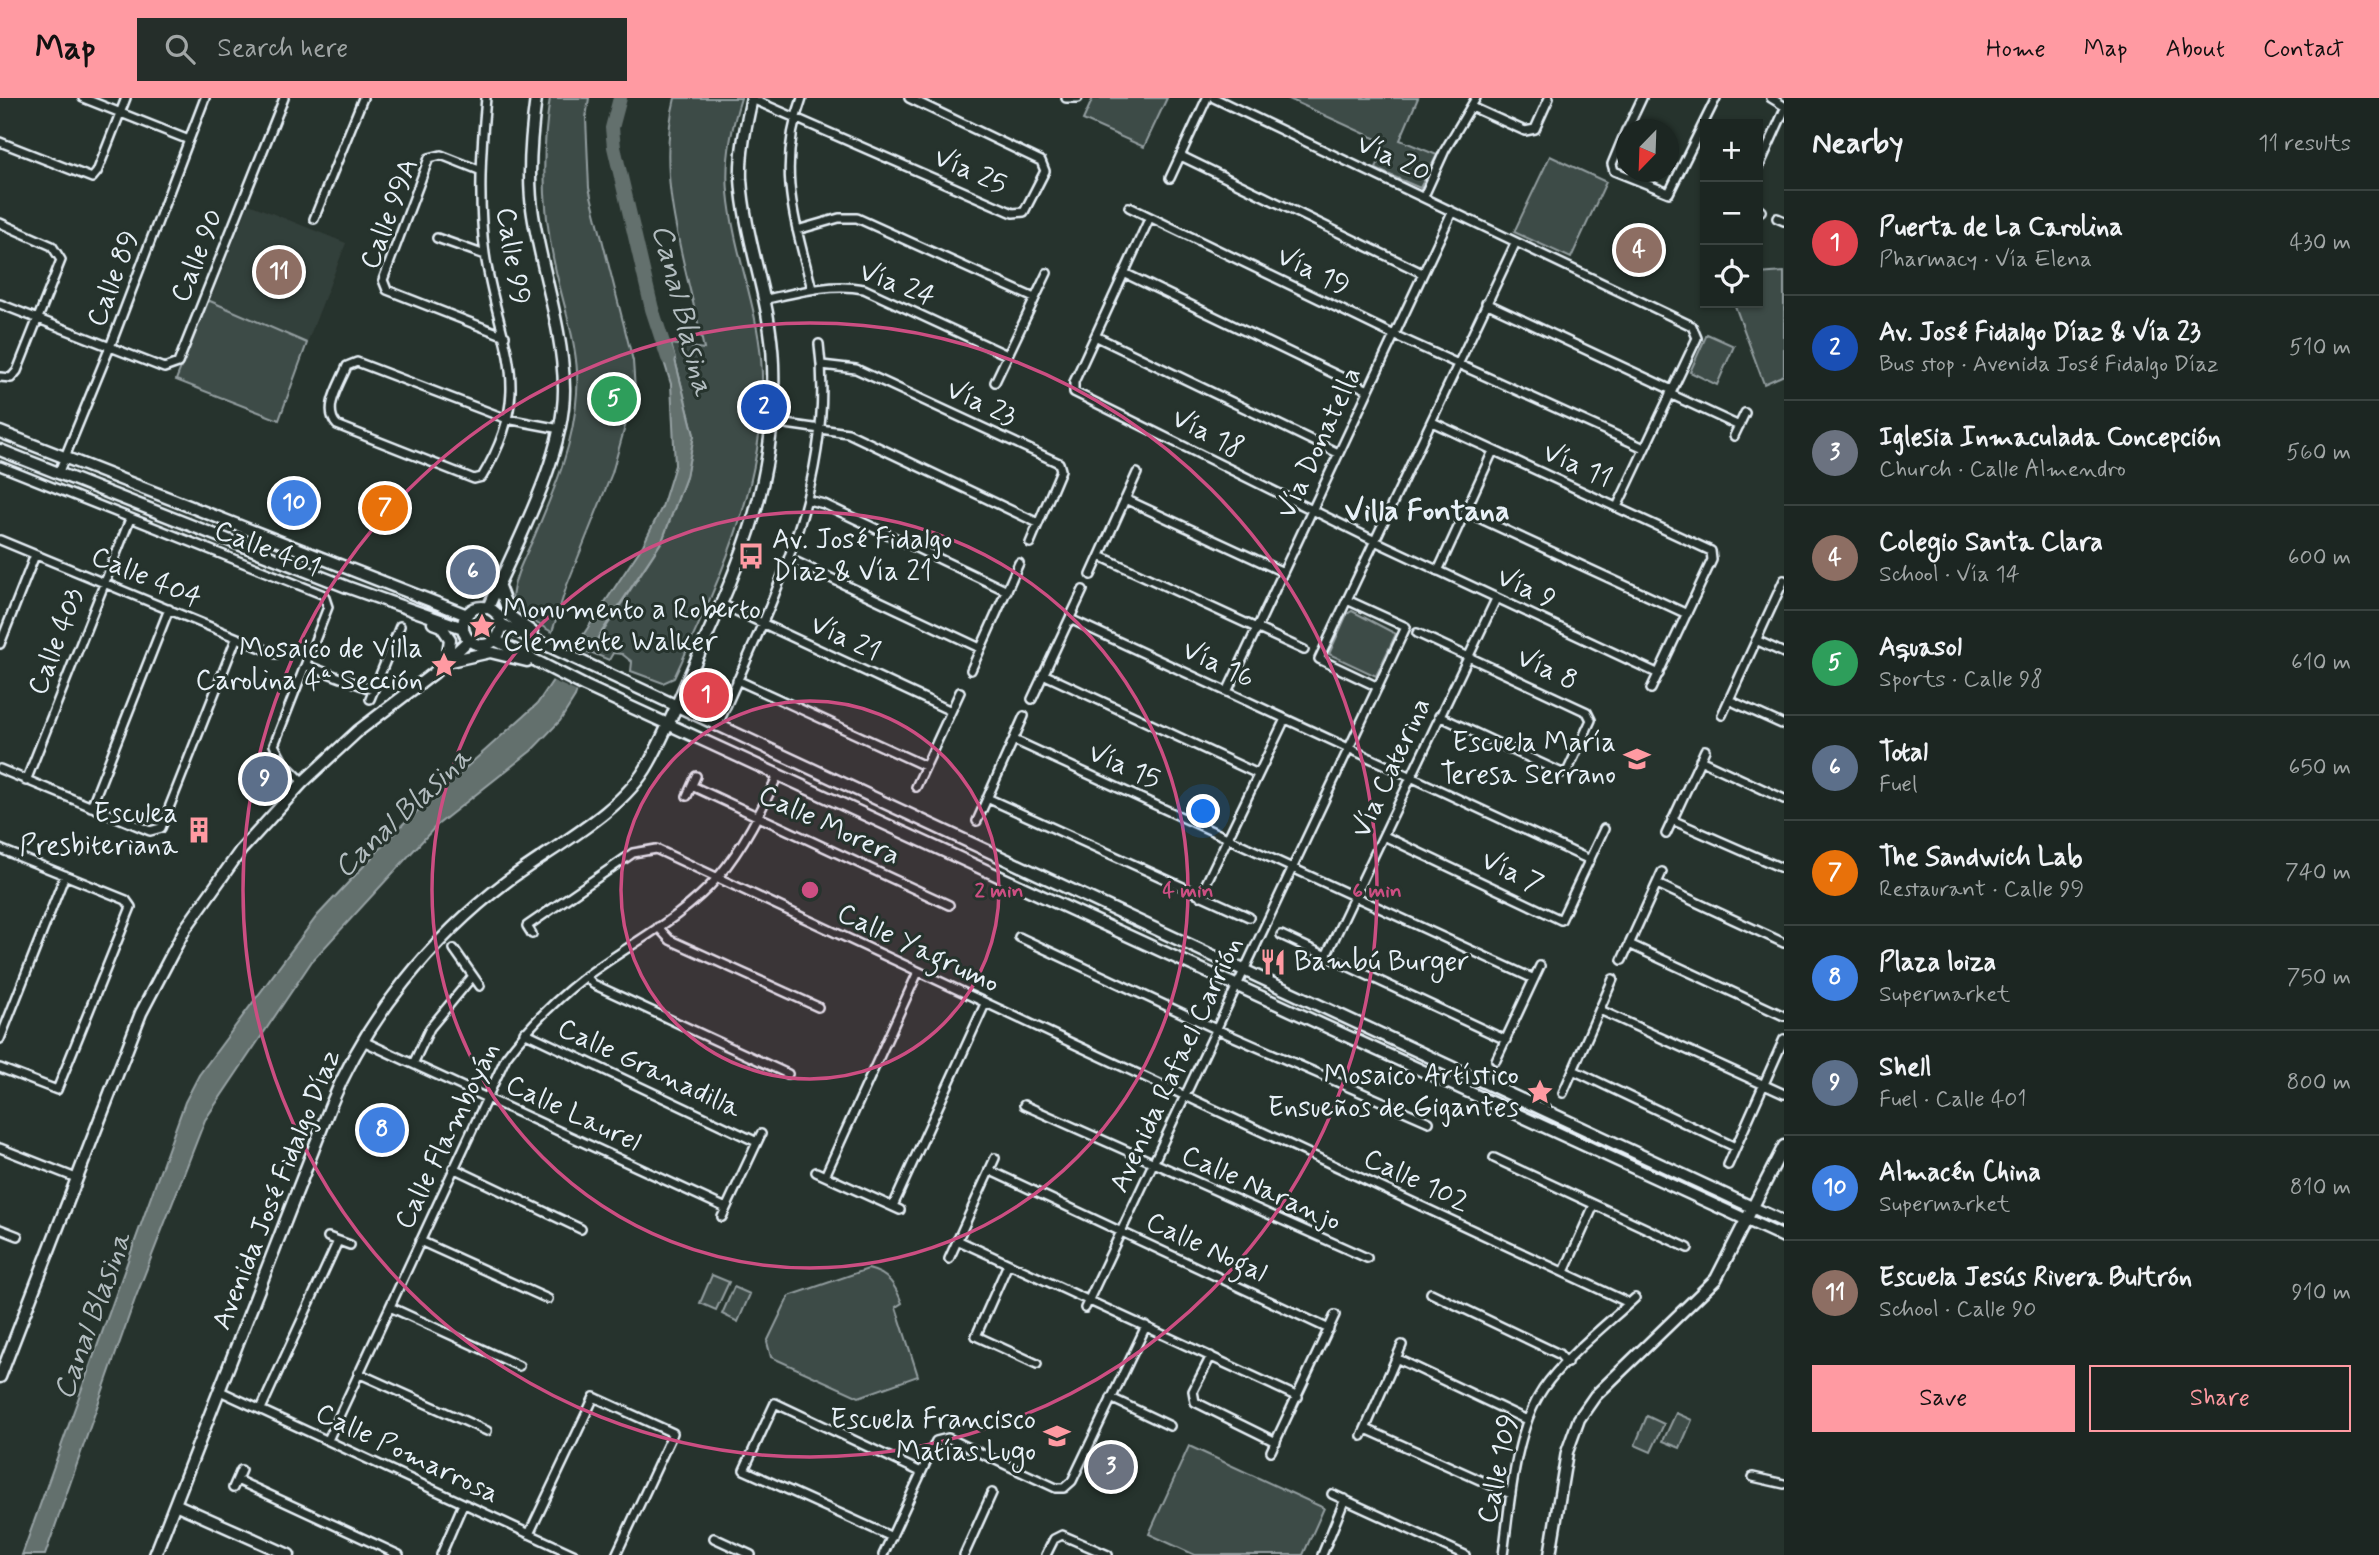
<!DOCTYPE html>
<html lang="en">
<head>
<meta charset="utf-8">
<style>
  :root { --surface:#1c2622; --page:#252e2a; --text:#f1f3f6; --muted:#a0a5a5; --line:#3a4340; --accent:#ff9aa2 }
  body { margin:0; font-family:Mynerve,sans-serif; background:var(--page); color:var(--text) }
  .controls { position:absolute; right:21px; top:21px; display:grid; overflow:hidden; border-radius:0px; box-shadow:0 2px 5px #0004 }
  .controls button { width:63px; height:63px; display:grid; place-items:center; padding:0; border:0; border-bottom:2px solid var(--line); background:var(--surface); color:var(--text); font:35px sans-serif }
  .compass { position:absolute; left:1616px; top:21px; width:63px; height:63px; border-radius:50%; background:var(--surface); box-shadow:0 2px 5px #0004; rotate:203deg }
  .you { position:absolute; left:1204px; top:714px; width:24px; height:24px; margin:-18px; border:5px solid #fff; border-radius:50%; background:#1a73e8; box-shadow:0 0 0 10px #1a73e833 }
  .badge { display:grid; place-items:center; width:46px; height:46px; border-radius:50%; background:var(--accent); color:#fff; font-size:23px; font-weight:700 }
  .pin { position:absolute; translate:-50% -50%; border:4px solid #fff; box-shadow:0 2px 7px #0006 }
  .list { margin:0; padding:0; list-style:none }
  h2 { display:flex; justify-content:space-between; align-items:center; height:91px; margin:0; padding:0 28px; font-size:30px }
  h2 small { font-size:23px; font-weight:400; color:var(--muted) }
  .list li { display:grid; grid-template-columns:46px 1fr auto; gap:21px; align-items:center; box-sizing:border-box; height:105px; padding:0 28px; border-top:2px solid var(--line) }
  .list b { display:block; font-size:26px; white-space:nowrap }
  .list p { margin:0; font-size:23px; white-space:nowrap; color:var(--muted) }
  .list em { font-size:23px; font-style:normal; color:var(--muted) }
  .actions { display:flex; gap:14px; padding:21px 28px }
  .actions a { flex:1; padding:16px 0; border:2px solid var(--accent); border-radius:0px; text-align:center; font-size:24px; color:var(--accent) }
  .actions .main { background:var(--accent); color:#111 }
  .icon { flex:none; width:38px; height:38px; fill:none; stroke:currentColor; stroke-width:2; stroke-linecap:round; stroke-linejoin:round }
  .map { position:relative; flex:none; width:1784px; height:1457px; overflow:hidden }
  header { display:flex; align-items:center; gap:42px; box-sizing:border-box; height:98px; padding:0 35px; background:var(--accent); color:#111 }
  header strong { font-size:33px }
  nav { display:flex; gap:38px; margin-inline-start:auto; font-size:24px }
  .search { width:490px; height:63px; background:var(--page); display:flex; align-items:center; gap:18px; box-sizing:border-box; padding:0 24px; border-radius:0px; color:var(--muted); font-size:26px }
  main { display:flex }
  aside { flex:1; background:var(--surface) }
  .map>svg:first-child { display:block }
  .built { fill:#333f3a }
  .green { fill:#3e4b47; stroke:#939ea0; stroke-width:2 }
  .water { fill:#636f6d; stroke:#98a3a5; stroke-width:2 }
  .pier { fill:#26332d }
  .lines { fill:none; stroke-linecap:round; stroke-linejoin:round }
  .river { stroke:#636f6d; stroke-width:14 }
  .street-casing { stroke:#e8f1f8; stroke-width:12 }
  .secondary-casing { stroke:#e8f1f8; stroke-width:15 }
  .street { stroke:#26332d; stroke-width:7 }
  .secondary { stroke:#26332d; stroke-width:10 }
  .ring { fill:none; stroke:#cc4e82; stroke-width:3.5 }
  .labels { text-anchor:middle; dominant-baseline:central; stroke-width:6; stroke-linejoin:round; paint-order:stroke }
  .street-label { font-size:28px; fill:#e8f1f8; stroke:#26332d }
  .poi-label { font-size:28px; fill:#e8f1f8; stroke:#26332d; text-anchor:end }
  .water-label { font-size:30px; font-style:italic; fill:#b3bdc0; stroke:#26332d }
  .neighbourhood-label { font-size:30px; font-weight:bold; fill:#e8f1f8; stroke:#26332d }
  .centre { fill:#cc4e82; stroke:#26332d; stroke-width:3.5 }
  .ring-label { font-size:21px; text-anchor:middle; font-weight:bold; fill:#cc4e82; stroke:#26332d; stroke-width:6; stroke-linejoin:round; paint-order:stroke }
</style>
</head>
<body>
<header>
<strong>Map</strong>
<div class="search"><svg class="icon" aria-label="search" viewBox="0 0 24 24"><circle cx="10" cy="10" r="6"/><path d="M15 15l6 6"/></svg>Search here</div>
<nav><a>Home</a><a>Map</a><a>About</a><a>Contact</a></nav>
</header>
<main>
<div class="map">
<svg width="1784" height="1457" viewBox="0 0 1784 1457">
  <rect width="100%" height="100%" fill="#26332d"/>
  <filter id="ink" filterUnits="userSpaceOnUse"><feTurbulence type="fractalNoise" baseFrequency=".0143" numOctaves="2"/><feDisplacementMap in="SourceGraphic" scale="14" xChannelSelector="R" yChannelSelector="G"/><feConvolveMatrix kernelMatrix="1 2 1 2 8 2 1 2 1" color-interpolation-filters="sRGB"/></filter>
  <g filter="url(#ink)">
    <path class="built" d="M249,106L346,145L307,245L210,203Z"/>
    <path class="green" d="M550,0H589L586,20L589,90L633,263L635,293L612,375L567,487L552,534L521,516L512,502C513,479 526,457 535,437C555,390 574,346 577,295C580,251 564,211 555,169C543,114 541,56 550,0Z
      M675,0H741C731,31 725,61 728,94C733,150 756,204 761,260C771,374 721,479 674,580L663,585L631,573L632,564L622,556L613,555L609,562L590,554L662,443L686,379L694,337L671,246L704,251C687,171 654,81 675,0Z
      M1093,0H1167L1144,49L1083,22Z
      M1287,0H1418L1400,42L1437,57L1420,90L1376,71L1385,45Z
      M1550,58L1606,84L1571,160L1514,134Z
      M1784,174V277L1764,286L1734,205H1758V176Z
      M210,203L307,245L279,322L176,282L207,204Z
      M1707,236L1734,248L1717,287L1690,274Z
      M1352,513L1396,536L1376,578L1329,556L1347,516Z
      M868,1171C889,1176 895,1187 902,1205L896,1209L918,1278L859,1299L771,1259L767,1244L789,1198Z
      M712,1177L729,1184L716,1212L700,1205Z
      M734,1189L750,1196L738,1224L722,1216Z
      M1676,1315L1692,1322L1680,1350L1663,1343Z
      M1647,1318L1664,1326L1651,1354L1635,1347Z
      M1189,1348L1324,1410L1303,1457H1195L1149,1436Z"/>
    <path class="water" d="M657,241L671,246L694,337L686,379L662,443L591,550L575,599L560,623L531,653L436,728L312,863L205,1022L135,1201L45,1457H22L185,1004L199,977L317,818L404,725L537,606L643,447L662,409L675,367L671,286Z
      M601 302a13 13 0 1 1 26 0a13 13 0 1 1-26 0Z"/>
    <path class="pier" d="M571,548L592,558L580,595L549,581Z"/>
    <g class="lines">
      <path class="river" d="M620,0L612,30L614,49L652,211L668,260"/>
      <g class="street-casing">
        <path id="street" d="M83,0L189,42
          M486,0C481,52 478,104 485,156C498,247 538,287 482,379L474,381L337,327C322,311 340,286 347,268L357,264L507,321L560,331
          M802,0C776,70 795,123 812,191
          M1066,0H1078
          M1214,0L1692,228L1697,240L1617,409
          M1771,0L1784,8
          M752,1L1013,115L1024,114L1045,73L1041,63L909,0
          M1472,9L1525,33L1535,31L1549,0
          M1626,32L1612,66L1614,73L1669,95L1716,0
          M1627,32L1642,0
          M0,44L92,80L97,74L126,0
          M1181,58L1422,175
          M1758,71L1784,13
          M479,72L441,57L429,60L383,182L387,192L505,238
          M1170,80L1207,0
          M1424,98L1445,52L1476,0
          M1129,109L1394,237L1644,350
          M1758,111L1761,113
          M1150,119L1074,284V294L1375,443L1659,576
          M1777,120L1784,123
          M314,121L363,0
          M0,125L52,148L61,162L17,273L11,280L0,279
          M797,132L839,120H857L1034,200
          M437,140L485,157
          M1124,175L1368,292
          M767,201C799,194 831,185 864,191L1007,257
          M1486,205L1672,292
          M0,206L164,270L178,265L284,0
          M1095,238L1338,355
          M822,267L856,271L1059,365L1061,372L1030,445
          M995,284L1047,175
          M1670,296L1739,328
          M772,324L848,335L1038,425
          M1432,324L1711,453L1712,462L1651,591
          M1734,338L1745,315
          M0,368L324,497L328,509L274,647L283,664L303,684
          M58,376L110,249L205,0
          M1125,401L1283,474
          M808,402L824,406L1007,493
          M1466,414L1687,516
          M0,442L276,556
          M1100,458L1304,552
          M790,461L980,550
          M1438,473L1493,353
          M1091,477L1137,375
          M721,506L951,613
          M1070,521L1590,762
          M1417,535L1587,614L1591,622L1568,672L1562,675L1439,618
          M1756,542L1784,555
          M0,546L35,457
          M306,567L373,592
          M971,572L1019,465
          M1043,576L1258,676
          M737,582L925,668
          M1378,589L1319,561L1515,146
          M1227,594L1452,114
          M370,601L400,528
          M1032,601L1083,492
          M1729,602L1784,627
          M1722,617L1784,482
          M717,629C769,509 837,382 819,246
          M1014,642L1534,881
          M1700,662L1784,701
          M0,671L150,733L161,730L236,541
          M26,683L130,421
          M692,688L949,807
          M916,689L960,594
          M687,698L696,678
          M987,700L1249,819
          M91,709L169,511
          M1672,722L1784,771
          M977,723L1024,618
          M1666,736L1705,652
          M1384,738L1561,822L1604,731
          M0,751L126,802L131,809L57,992L0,970
          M1657,786L1784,845
          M1200,798L1285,621
          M658,829L670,842L818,909
          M532,836L527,828L633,755L656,751L1629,1205
          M1281,837L1506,942
          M1019,839L1216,931L1429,1024
          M1629,846L1784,918
          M454,851L480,888
          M1326,858L1496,501
          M1622,862L1662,774
          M586,878L593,886L788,976
          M1600,912L1784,996
          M524,934L757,1044
          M0,941L65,777
          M363,943L726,1110
          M1496,962L1540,868
          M413,966L430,930L473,878
          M1573,972L1735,1049
          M1563,995L1613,881
          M1024,1007L1367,1160
          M0,1050L76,1080
          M1494,1060L1688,1150
          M1728,1067L1784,941
          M453,1070L581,1131
          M989,1072L1329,1231
          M816,1074L900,1112
          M825,1078L918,874
          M893,1108L985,906
          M722,1119L761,1036
          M0,1131L18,1138
          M328,1139L350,1147
          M957,1142L1298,1299
          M420,1143L548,1201
          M949,1161L995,1060
          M1008,1166L976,1238L1037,1266
          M1564,1174L1594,1107
          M1431,1195L1559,1256L1567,1265
          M390,1209L519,1268
          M1085,1210L1406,529L1347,502
          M1211,1258L1193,1293L1195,1304L1276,1344
          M1398,1261L1527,1322
          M358,1275L487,1333
          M220,1293L575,1457
          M1111,1300L1170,1328
          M261,1311L338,1143
          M1366,1331L1511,1396
          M1362,1338L1402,1247
          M328,1342L506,959C529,928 554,903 585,879C629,846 682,821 718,779C744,748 761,713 778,677
          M1271,1353L1335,1217
          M1753,1379L1784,1386
          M237,1382L399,1457
          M233,1390L241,1372
          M1332,1396L1465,1457
          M529,1436L594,1299L673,1335L616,1457
          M892,1439L744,1372L775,1305L921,1374
          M714,1440L751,1457
          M441,1457L463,1406
          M883,1457L936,1343L948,1340L1056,1390H1064L1072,1383L1146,1228
          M964,1457L992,1395
          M1046,1457L1054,1441L1062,1437L1108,1457
          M1322,1457L1345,1401
          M1503,1457C1510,1406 1514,1334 1543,1291C1565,1259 1606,1227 1635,1200"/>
      </g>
      <g class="secondary-casing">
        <path id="secondary" d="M0,334L467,517
          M0,352L347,489L463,530
          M498,486L510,518L532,534
          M463 528a19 19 0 1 1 38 0a19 19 0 1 1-38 0Z
          M488,510C515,448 565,358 564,290C563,231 542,174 533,117C527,81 531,36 536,0
          M433,525L441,528L450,541L447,563
          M501,526L1784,1124
          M495,542L585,588L1784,1139
          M450,563L490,554L527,563
          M0,1279L141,915L185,831L241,752L303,684L358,633L434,575L469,542
          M175,1406L289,1457
          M155,1457L330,1009C365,922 432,840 506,784C552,749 621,716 649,665C668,631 682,594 698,558C744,456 777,381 773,266C771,202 745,144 741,81C740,53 746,27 752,0
          M1550,1457L1567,1354L1579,1321L1595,1298L1716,1181L1784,1048"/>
      </g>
      <use href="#street" class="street"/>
      <use href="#secondary" class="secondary"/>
    </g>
  </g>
  <circle cx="810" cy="792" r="189" fill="#cc4e82" fill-opacity=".12"/>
  <g class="ring">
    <circle cx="810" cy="792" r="189"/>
    <circle cx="810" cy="792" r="378"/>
    <circle cx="810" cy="792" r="567"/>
  </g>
  <defs>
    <g id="bus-bare" transform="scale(2.1)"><path d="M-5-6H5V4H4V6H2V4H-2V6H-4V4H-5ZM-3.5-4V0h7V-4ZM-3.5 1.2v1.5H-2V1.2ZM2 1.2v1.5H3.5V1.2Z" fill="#ff9aa2" stroke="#26332d" stroke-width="2.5" paint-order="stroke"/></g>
    <g id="sight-bare" transform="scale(2.1)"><path d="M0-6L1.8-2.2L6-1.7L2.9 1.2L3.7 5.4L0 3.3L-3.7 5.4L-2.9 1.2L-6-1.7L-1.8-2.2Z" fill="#ff9aa2" stroke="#26332d" stroke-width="2.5" paint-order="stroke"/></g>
    <g id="school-bare" transform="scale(2.1)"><path d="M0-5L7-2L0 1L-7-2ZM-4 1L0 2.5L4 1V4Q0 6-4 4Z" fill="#ff9aa2" stroke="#26332d" stroke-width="2.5" paint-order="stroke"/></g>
    <g id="building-bare" transform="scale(2.1)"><path d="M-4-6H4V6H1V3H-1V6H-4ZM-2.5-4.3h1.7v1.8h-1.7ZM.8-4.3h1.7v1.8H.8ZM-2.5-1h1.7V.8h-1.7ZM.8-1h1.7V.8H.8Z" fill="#ff9aa2" stroke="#26332d" stroke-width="2.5" paint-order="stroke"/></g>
    <g id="restaurant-bare" transform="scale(2.1)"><path d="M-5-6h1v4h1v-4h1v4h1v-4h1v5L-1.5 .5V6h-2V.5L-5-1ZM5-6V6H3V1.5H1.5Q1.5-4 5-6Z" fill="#ff9aa2" stroke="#26332d" stroke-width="2.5" paint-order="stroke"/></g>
  </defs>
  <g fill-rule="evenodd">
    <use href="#bus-bare" x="751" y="458"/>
    <use href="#sight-bare" x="482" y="528"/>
    <use href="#sight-bare" x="444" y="567"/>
    <use href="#school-bare" x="1637" y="661"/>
    <use href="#building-bare" x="199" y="732"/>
    <use href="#restaurant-bare" x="1273" y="864"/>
    <use href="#sight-bare" x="1540" y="994"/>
    <use href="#school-bare" x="1057" y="1338"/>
  </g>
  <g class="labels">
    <g class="street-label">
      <text transform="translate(1393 61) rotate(25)">Vía 20</text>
      <text transform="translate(970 74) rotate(24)">Vía 25</text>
      <text transform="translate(390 116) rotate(-69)">Calle 99A</text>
      <text transform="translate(198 158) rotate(-68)">Calle 90</text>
      <text transform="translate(512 158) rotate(81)">Calle 99</text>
      <text transform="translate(1313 174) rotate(26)">Vía 19</text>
      <text transform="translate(114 181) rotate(-69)">Calle 89</text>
      <text transform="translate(897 187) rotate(21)">Vía 24</text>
      <text transform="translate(981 306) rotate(25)">Vía 23</text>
      <text transform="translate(1207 336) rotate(27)">Vía 18</text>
      <text transform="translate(1320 345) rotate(-65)">Vía Donatella</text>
      <text transform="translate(1577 368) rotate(24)">Vía 11</text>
      <text transform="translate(267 452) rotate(22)">Calle 401</text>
      <text transform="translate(146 480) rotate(23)">Calle 404</text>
      <text transform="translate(1526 491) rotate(25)">Vía 9</text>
      <text transform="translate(845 541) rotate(25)">Vía 21</text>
      <text transform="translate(57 544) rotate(-69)">Calle 403</text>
      <text transform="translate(1218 567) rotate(25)">Vía 16</text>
      <text transform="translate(1547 572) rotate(25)">Vía 8</text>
      <text transform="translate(1124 669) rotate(24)">Vía 15</text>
      <text transform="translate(1392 670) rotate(-65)">Vía Caterina</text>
      <text transform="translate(829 728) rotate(25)">Calle Morera</text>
      <text transform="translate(1512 775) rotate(25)">Vía 7</text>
      <text transform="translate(918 851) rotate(25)">Calle Yagrumo</text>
      <text transform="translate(1177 967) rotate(-65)">Avenida Rafael Carrión</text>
      <text transform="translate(649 971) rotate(25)">Calle Granadilla</text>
      <text transform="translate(573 1016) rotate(25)">Calle Laurel</text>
      <text transform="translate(448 1038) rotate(-64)">Calle Flamboyán</text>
      <text transform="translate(1416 1083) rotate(25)">Calle 102</text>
      <text transform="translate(1261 1091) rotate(24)">Calle Naranjo</text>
      <text transform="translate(277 1092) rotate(-68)">Avenida José Fidalgo Díaz</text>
      <text transform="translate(1206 1150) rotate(25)">Calle Nogal</text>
      <text transform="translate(407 1356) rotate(25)">Calle Pomarrosa</text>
      <text transform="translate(1499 1371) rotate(-78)">Calle 109</text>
    </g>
    <g class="poi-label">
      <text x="772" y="442" text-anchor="start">Av. José Fidalgo<tspan x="772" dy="32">Díaz &amp; Vía 21</tspan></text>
      <text x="503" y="512" text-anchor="start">Monumento a Roberto<tspan x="503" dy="32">Clemente Walker</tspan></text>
      <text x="423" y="551">Mosaico de Villa<tspan x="423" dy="32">Carolina 4ª Sección</tspan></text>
      <text x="1616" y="645">Escuela María<tspan x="1616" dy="32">Teresa Serrano</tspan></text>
      <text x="178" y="716">Esculea<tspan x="178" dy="32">Presbiteriana</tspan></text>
      <text x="1294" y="864" text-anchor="start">Bambú Burger</text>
      <text x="1519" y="978">Mosaico Artístico<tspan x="1519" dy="32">Ensueños de Gigantes</tspan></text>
      <text x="1036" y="1322">Escuela Francisco<tspan x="1036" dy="32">Matías Lugo</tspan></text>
    </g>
    <g class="water-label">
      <text transform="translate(682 212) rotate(76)">Canal Blasina</text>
      <text transform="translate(403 715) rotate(-43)">Canal Blasina</text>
      <text transform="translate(93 1218) rotate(-70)">Canal Blasina</text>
    </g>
    <g class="neighbourhood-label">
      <text x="1427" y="413">Villa Fontana</text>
    </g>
  </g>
  <circle cx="810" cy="792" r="10" class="centre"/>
  <g class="ring-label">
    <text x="999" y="799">2 min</text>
    <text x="1188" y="799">4 min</text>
    <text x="1377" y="799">6 min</text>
  </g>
</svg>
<div class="controls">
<button>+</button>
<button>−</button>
<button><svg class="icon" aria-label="locate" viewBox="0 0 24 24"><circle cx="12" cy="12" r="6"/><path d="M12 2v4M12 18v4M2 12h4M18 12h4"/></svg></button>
</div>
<svg class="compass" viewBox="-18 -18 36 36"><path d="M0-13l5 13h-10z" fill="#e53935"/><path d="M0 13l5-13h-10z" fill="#a0a5a5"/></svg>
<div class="you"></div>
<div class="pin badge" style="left:706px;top:597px;background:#e0444e">1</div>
<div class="pin badge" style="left:764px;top:309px;background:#1a4fb4">2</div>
<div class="pin badge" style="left:1111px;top:1369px;background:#6b7280">3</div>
<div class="pin badge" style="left:1639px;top:152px;background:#8d6e63">4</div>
<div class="pin badge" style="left:614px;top:301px;background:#2e9e5b">5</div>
<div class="pin badge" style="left:473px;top:474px;background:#5c6f8a">6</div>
<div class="pin badge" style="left:385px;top:410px;background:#e8710a">7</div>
<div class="pin badge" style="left:382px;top:1032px;background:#3f7fe0">8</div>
<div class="pin badge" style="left:265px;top:681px;background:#5c6f8a">9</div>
<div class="pin badge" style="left:294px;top:405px;background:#3f7fe0">10</div>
<div class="pin badge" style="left:279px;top:174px;background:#8d6e63">11</div>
</div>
<aside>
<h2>Nearby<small>11 results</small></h2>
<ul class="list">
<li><span class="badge" style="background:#e0444e">1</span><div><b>Puerta de La Carolina</b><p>Pharmacy · Vía Elena</p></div><em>430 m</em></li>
<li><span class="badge" style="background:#1a4fb4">2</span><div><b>Av. José Fidalgo Díaz &amp; Vía 23</b><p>Bus stop · Avenida José Fidalgo Díaz</p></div><em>510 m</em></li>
<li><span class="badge" style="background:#6b7280">3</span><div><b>Iglesia Inmaculada Concepción</b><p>Church · Calle Almendro</p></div><em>560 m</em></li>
<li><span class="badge" style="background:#8d6e63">4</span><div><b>Colegio Santa Clara</b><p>School · Vía 14</p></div><em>600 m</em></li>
<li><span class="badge" style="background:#2e9e5b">5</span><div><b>Aquasol</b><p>Sports · Calle 98</p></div><em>610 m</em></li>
<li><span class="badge" style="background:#5c6f8a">6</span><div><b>Total</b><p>Fuel</p></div><em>650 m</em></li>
<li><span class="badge" style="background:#e8710a">7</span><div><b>The Sandwich Lab</b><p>Restaurant · Calle 99</p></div><em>740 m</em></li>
<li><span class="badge" style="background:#3f7fe0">8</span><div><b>Plaza loiza</b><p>Supermarket</p></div><em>750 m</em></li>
<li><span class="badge" style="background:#5c6f8a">9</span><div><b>Shell</b><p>Fuel · Calle 401</p></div><em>800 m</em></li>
<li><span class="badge" style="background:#3f7fe0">10</span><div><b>Almacén China</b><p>Supermarket</p></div><em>810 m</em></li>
<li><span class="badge" style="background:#8d6e63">11</span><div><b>Escuela Jesús Rivera Bultrón</b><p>School · Calle 90</p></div><em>910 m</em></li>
</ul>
<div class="actions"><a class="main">Save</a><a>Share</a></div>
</aside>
</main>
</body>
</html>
